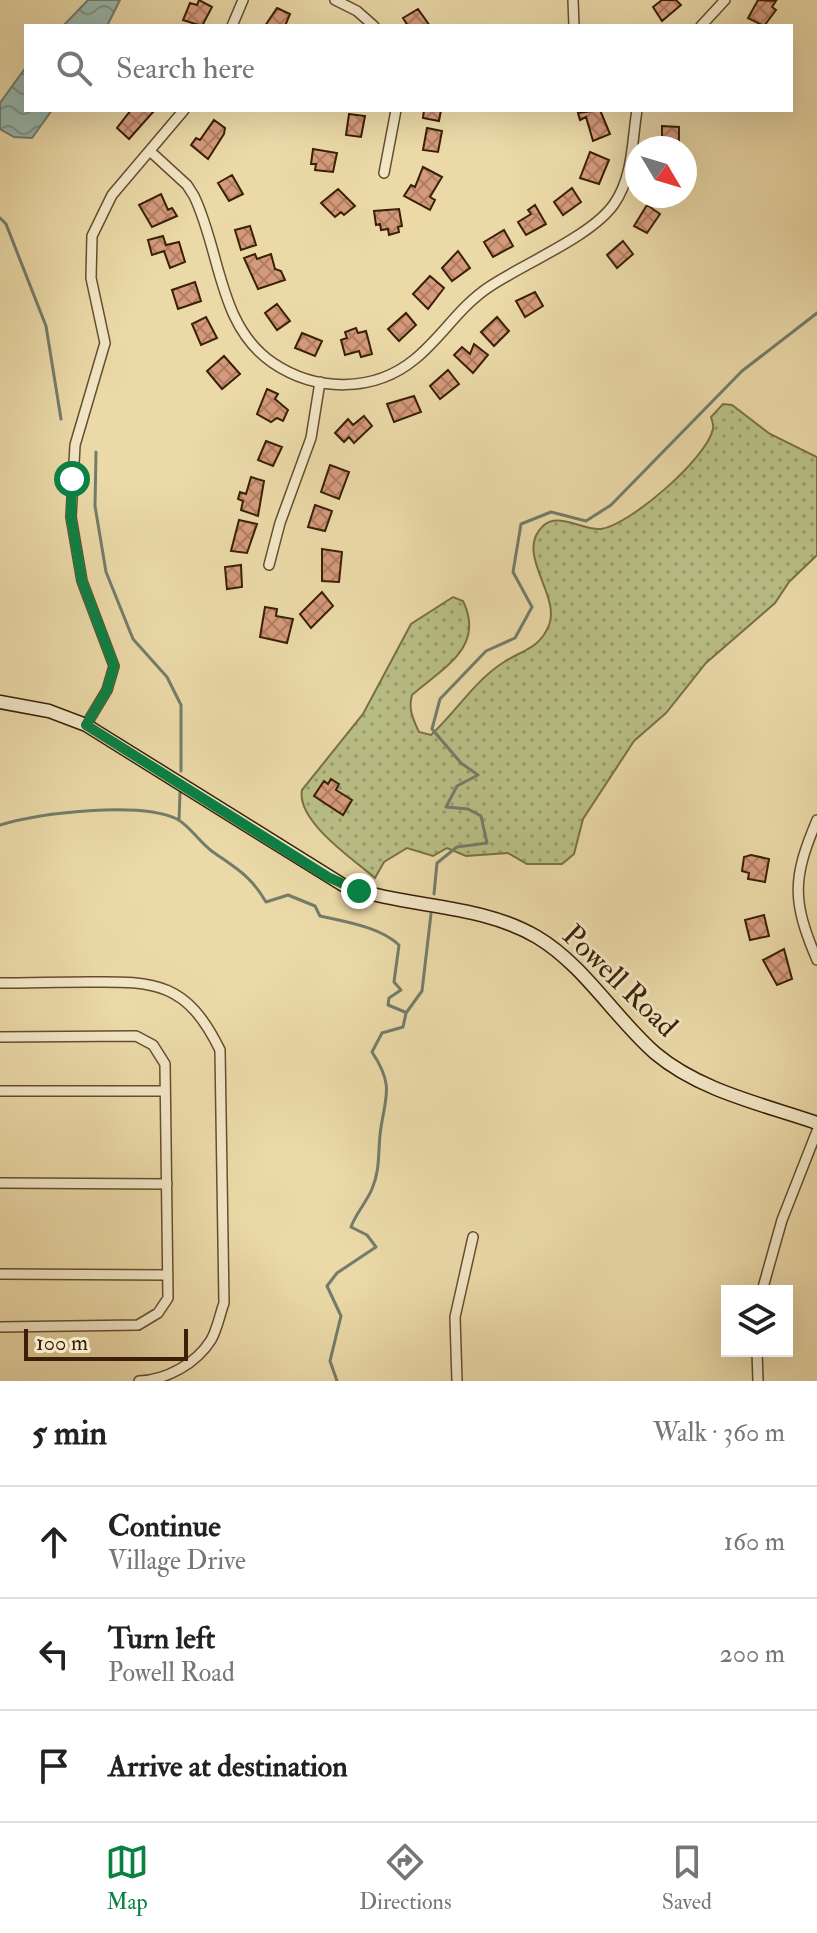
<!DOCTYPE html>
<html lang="en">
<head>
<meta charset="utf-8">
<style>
  :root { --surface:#fff; --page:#f2f2f2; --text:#222; --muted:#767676; --line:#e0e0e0; --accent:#0b8043 }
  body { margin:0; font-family:"IM FELL Double Pica",serif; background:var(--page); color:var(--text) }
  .controls { position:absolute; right:24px; bottom:24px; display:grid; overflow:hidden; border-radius:0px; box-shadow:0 8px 32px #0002 }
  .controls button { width:72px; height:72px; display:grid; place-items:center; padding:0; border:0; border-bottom:2px solid var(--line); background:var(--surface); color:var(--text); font:40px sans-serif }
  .compass { position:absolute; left:625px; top:136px; width:72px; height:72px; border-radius:50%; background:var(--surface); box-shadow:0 8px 32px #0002; rotate:128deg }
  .scale { position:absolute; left:24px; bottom:20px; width:164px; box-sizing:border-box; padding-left:8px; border:4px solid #392006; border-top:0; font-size:22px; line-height:28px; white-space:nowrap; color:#392006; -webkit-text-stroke:6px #f2e6c6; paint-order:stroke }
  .stop { position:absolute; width:24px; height:24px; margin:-18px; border:6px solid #0b8043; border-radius:50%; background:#fff }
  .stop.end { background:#0b8043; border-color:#fff; box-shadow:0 2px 8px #0008 }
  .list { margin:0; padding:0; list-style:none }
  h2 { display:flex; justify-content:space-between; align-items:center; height:104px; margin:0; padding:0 32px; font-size:34px }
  h2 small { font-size:26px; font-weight:400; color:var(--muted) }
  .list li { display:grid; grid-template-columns:52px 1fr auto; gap:24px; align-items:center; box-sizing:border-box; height:112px; padding:0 32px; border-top:2px solid var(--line) }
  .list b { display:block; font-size:30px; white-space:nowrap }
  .list p { margin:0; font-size:26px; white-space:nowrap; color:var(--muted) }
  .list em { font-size:26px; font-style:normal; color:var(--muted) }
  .icon { flex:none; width:44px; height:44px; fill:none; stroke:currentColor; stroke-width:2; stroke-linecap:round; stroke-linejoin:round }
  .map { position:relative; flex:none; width:817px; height:1381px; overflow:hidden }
  .search { position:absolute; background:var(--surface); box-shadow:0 8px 32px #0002; left:24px; right:24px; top:24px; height:88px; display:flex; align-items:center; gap:20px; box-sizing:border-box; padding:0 28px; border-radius:0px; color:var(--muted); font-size:30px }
  .sheet { height:440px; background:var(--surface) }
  nav { display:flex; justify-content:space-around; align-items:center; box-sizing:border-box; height:112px; border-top:2px solid var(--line); background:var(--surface); font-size:22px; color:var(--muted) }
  nav a { display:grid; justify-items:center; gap:4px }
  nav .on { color:var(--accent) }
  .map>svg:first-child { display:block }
  .grass { fill:url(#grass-dots); stroke:#797046; stroke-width:2 }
  .water { fill:url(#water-waves); stroke:#737c6b; stroke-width:2 }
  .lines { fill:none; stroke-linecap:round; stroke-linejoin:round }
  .stream { stroke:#737c6b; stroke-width:3 }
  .building { fill:url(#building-cross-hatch); stroke:#392006; stroke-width:2 }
  .street-casing { stroke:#664e2e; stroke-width:12 }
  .secondary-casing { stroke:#392006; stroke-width:15 }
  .street { stroke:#f2e6c6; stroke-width:9 }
  .secondary { stroke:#f2e6c6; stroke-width:12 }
  .route { stroke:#0b8043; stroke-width:10 }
  .labels { text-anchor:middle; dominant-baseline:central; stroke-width:6; stroke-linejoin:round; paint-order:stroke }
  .street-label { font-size:30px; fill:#392006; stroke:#f2e6c6 }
</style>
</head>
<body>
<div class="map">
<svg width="817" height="1381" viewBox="0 0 817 1381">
  <defs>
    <pattern id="grass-dots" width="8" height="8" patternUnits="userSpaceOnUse" patternTransform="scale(2)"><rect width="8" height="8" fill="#b9bf86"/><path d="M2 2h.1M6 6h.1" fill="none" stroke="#979b6c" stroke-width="1.8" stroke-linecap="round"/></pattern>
    <pattern id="water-waves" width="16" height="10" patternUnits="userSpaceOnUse" patternTransform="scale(2)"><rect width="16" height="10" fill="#99b9af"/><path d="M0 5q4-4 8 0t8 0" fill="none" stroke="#7e968c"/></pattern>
    <pattern id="building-cross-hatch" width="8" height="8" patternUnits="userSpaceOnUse" patternTransform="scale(2)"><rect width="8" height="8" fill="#d59a7b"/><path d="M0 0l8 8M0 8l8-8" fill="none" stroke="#ae7d63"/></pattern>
  </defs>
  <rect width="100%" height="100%" fill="#ebd9a8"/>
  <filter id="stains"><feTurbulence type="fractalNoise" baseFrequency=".0025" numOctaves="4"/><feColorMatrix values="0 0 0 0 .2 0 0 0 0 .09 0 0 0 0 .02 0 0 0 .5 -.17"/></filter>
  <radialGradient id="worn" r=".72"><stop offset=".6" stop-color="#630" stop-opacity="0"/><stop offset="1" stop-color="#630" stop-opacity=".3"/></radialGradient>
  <path class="grass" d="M723,404L732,405L770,434L817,457V555L789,582L775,603L706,663L666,713L634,741L583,819L574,854L562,864H527L508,853L466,856L447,848L433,856L407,848L384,862L375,878C353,859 296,821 302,790L363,714L411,624L453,597L463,601C486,648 441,669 412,695C408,709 413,719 419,732L431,735C457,711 474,681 504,662C523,650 540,648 549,625C561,595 514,553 543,526C558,511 583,531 601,529C630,525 707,458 713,429C714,425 712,421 711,417Z"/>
  <path class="water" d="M88,0H120L107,26H63Z
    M26,67V110H52L32,138L14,137L0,129V103Z"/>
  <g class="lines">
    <path class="stream" d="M0,218L6,224L46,326L61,419
      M96,452L95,506L106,572L133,639L167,677L181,705V771
      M179,820L180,793
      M0,825C40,813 139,801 177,819C190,826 200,843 213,852C237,869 251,876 266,902L288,895L315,906L320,916C346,922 380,927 399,945L394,982L401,990L389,998L388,1005L405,1012
      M434,894L437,863L457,847L487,843L481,816L468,809L446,807L457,786L478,775L461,763L432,729L440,699L486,651L515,638L532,607L513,572L521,524L551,512L586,521L611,505L742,371L817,313
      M337,1381L330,1361L341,1316L327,1286L337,1273L376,1247L367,1235L351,1227C356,1213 366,1203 372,1189C380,1170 378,1155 380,1135C384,1098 396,1088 372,1052L382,1033L403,1027L406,1013L422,991L431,914"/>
  </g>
  <path class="building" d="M199,0L212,7L202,26L183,20L190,3L197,5Z
    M662,0H676L681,5L662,21L653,7Z
    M758,0L776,1L772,7L776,10L764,26L748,18Z
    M277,8L290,14L285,26H265Z
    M418,9L430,26H408L403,18Z
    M131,110L154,111L129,139L117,128Z
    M424,110H441L439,121L423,118Z
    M600,110L610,134L593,141L586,117L580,120L578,113Z
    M349,114L365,116L361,137L346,135Z
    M214,120L225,128L224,134L208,159L191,145L196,138L200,140Z
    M662,126L679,127V148H662Z
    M427,128L442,131L438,152L423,150Z
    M313,149L337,153L333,172L315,170L316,164H311Z
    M590,152L609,160L599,184L580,178Z
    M423,167L442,177L430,197L435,200L430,210L404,196L411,185L415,187Z
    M232,175L243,194L229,201L218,183Z
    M572,188L581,202L563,215L554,202Z
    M338,189L355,206L344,215L341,212L335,217L321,203Z
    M161,194L168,210L172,208L177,216L152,227L139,205Z
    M535,205L546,224L526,235L518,222L531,214L528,210Z
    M647,205L660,214L647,233L634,226Z
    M399,209L402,226L398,227L399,232L389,235L388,229L381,230L380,224L376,225L374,211Z
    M250,226L256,245L241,250L235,230Z
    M504,230L513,246L493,257L484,242Z
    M163,236L166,245L179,242L185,262L170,268L164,251L152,255L148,240Z
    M623,241L633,254L617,268L607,255Z
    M458,251L470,268L452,281L442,268Z
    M255,254L257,259L271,254L275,269L281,271L285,280L258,289L244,258Z
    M430,276L444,288L428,309L413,294Z
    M195,282L201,301L178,309L172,290Z
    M535,292L543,306L525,317L516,301Z
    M277,304L290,321L277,330L265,313Z
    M406,313L416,325L399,341L388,329Z
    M206,317L217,338L201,345L192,324Z
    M497,317L509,331L494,346L481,332Z
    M356,328L358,333L366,331L372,354L361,357L359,351L345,355L341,340L347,338L345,332Z
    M302,333L322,341L315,356L295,348Z
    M474,344L488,355L473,373L454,355L462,347L470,354Z
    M224,356L240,374L222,389L207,371Z
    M448,370L459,384L440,399L430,386Z
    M267,389L278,394L275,399L288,410L283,421L277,418L271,422L257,414Z
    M414,396L421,412L394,422L387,404Z
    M364,416L372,426L354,443L349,437L344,442L335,433L348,419L353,425Z
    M266,441L282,447L273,466L258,460Z
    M330,465L349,472L339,499L321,492Z
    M251,477L264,481L258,516L241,510L243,501L238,499L240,492L246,494Z
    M315,505L332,511L325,531L308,527Z
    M239,520L257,524L247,553L231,551Z
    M322,549L342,552L339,582L322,581Z
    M241,565L242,587L227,589L225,567Z
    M322,592L333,606L311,628L300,614Z
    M265,607L277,609L276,616L293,619L287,643L260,637Z
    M331,779L339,784L336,790L352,800L343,815L314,796L324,781L328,784Z
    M751,855L769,859L765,882L748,879L749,873L742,871L744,857Z
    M764,915L769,936L750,940L745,920Z
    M784,949L792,979L777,985L763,960Z"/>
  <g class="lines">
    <g class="street-casing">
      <path id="street" d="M335,0L357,11L374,26
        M573,0L574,26
        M232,26L243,0
        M701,26L725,0
        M151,152L187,185L194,196C221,252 218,326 273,363C316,392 374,393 415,359C442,337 459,307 489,287C523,264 592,236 614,204C633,177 632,141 637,110
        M384,173L396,110
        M269,565L280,523L311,438L320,382
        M86,725L107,690L114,666L82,581L71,517L75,445L105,343L91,278L92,236L112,195L184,110
        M817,820C792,879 792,901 817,960
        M0,983C29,983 59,982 88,982C157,981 187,983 220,1050L224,1303C220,1314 217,1330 211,1340C196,1364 166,1380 139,1381
        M0,1037L136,1036L153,1045L165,1064L168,1298L158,1313L138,1325L0,1327
        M0,1091H165
        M0,1183L167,1184
        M0,1274L168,1275
        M762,1291L782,1220L817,1131
        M757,1351L758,1381
        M457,1381L455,1317L473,1237"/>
    </g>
    <g class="secondary-casing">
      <path id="secondary" d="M0,702L49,711L86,725L343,885C407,909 477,902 537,937C584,965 615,1018 655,1053C700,1091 762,1104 817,1123"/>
    </g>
    <use href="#street" class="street"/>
    <use href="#secondary" class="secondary"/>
  </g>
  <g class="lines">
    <path class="route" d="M72,479L71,517L82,581L114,666L107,690L86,725L328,877L359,891"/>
  </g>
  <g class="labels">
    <g class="street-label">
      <text transform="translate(620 981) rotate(44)">Powell Road</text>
    </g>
  </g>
  <rect width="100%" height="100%" filter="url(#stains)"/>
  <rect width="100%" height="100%" fill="url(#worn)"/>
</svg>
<div class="controls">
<button><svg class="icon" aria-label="layers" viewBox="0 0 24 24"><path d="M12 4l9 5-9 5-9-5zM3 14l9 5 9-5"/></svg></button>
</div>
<svg class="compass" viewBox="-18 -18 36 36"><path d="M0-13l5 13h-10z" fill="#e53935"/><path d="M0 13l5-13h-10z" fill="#767676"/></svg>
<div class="scale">100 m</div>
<div class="stop" style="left:72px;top:479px"></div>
<div class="stop end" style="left:359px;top:891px"></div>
<div class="search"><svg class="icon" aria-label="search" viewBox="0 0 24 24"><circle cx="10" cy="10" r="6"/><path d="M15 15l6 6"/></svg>Search here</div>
</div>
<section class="sheet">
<h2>5 min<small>Walk · 360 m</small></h2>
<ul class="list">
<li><svg class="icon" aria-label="ahead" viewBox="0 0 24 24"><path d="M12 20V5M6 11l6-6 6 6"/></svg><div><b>Continue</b><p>Village Drive</p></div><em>160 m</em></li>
<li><svg class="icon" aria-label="left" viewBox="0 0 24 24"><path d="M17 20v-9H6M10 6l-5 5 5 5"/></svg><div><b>Turn left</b><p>Powell Road</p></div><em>200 m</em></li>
<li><svg class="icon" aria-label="arrive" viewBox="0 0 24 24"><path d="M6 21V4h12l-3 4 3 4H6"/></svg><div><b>Arrive at destination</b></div></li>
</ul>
</section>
<nav>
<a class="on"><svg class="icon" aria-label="map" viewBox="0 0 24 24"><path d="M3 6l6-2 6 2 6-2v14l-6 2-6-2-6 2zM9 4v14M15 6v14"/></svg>Map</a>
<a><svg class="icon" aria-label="directions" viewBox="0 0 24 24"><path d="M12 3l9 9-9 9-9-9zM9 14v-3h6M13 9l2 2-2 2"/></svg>Directions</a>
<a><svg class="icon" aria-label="saved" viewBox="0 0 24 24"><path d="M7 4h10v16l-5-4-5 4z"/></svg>Saved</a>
</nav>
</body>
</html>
